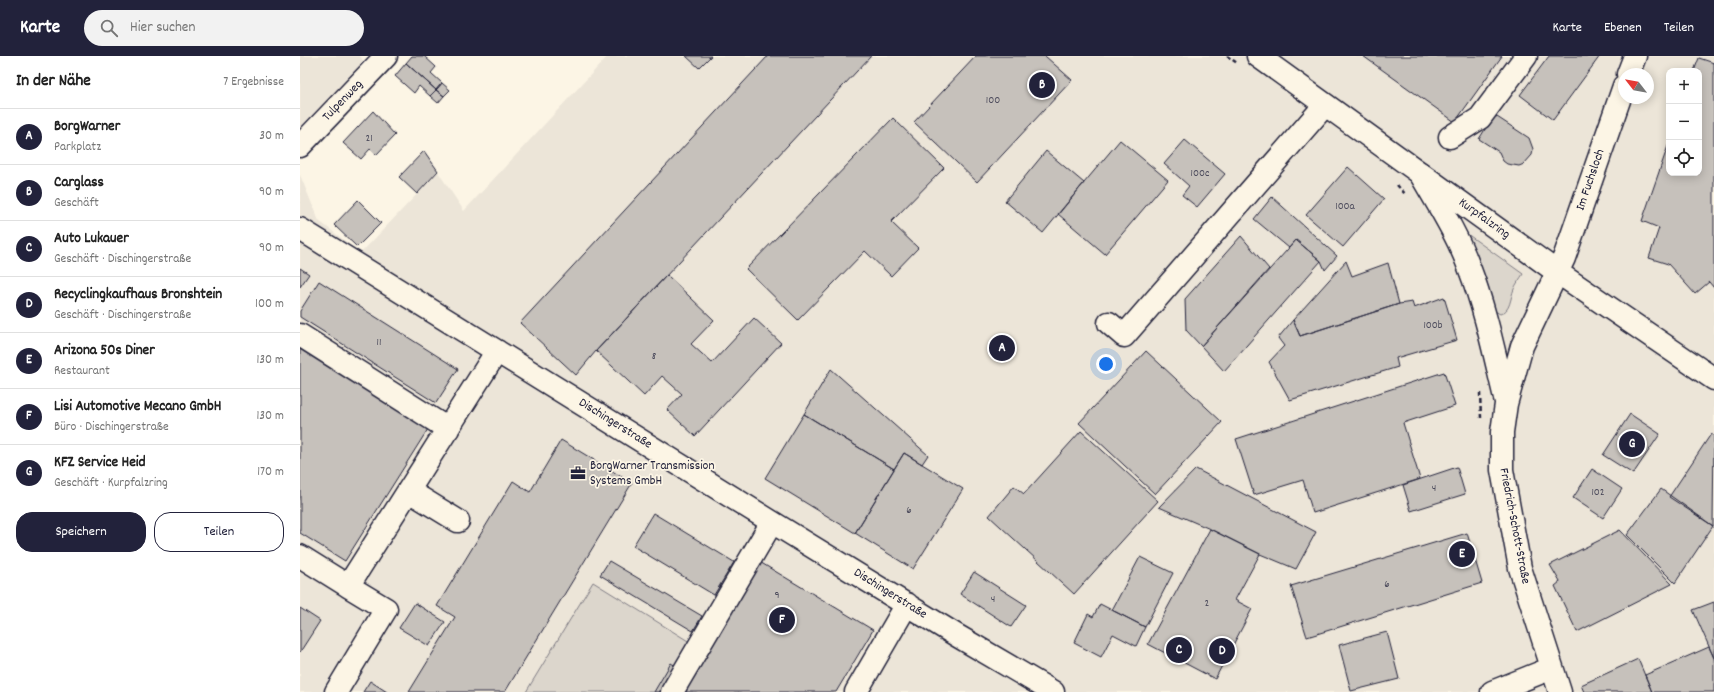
<!DOCTYPE html>
<html lang="de">
<head>
<meta charset="utf-8">
<style>
  :root { --surface:#fff; --page:#f2f2f2; --text:#222; --muted:#767676; --line:#e0e0e0; --accent:#22223b }
  body { margin:0; font-family:Dekko,sans-serif; background:var(--page); color:var(--text) }
  .controls { position:absolute; right:12px; top:12px; display:grid; overflow:hidden; border-radius:8px; box-shadow:0 2px 10px #0003 }
  .controls button { width:36px; height:36px; display:grid; place-items:center; padding:0; border:0; border-bottom:1px solid var(--line); background:var(--surface); color:var(--text); font:20px sans-serif }
  .compass { position:absolute; left:1318px; top:12px; width:36px; height:36px; border-radius:50%; background:var(--surface); box-shadow:0 2px 10px #0003; rotate:301deg }
  .you { position:absolute; left:806px; top:308px; width:14px; height:14px; margin:-10px; border:3px solid #fff; border-radius:50%; background:#1a73e8; box-shadow:0 0 0 6px #1a73e833 }
  .badge { display:grid; place-items:center; width:26px; height:26px; border-radius:50%; background:var(--accent); color:#fff; font-size:13px; font-weight:700 }
  .pin { position:absolute; translate:-50% -50%; border:2px solid #fff; box-shadow:0 1px 4px #0006 }
  .list { margin:0; padding:0; list-style:none }
  h2 { display:flex; justify-content:space-between; align-items:center; height:52px; margin:0; padding:0 16px; font-size:17px }
  h2 small { font-size:13px; font-weight:400; color:var(--muted) }
  .list li { display:grid; grid-template-columns:26px 1fr auto; gap:12px; align-items:center; box-sizing:border-box; height:56px; padding:0 16px; border-top:1px solid var(--line) }
  .list b { display:block; font-size:15px; white-space:nowrap }
  .list p { margin:0; font-size:13px; white-space:nowrap; color:var(--muted) }
  .list em { font-size:13px; font-style:normal; color:var(--muted) }
  .actions { display:flex; gap:8px; padding:12px 16px }
  .actions a { flex:1; padding:9px 0; border:1px solid var(--accent); border-radius:16px; text-align:center; font-size:14px; color:var(--accent) }
  .actions .main { background:var(--accent); color:#fff }
  .icon { flex:none; width:22px; height:22px; fill:none; stroke:currentColor; stroke-width:2; stroke-linecap:round; stroke-linejoin:round }
  .map { position:relative; flex:none; width:1414px; height:636px; overflow:hidden }
  header { display:flex; align-items:center; gap:24px; box-sizing:border-box; height:56px; padding:0 20px; background:var(--accent); color:#fff }
  header strong { font-size:19px }
  nav { display:flex; gap:22px; margin-inline-start:auto; font-size:14px }
  .search { width:280px; height:36px; background:var(--page); display:flex; align-items:center; gap:10px; box-sizing:border-box; padding:0 14px; border-radius:22px; color:var(--muted); font-size:15px }
  main { display:flex }
  aside { flex:1; background:var(--surface) }
  .map>svg:first-child { display:block }
  .built { fill:#ece5d8; fill-rule:evenodd }
  .green { fill:#dcd6cc; stroke:#7f7c84 }
  .building { fill:#c6c1bb; stroke:#22223b }
  .lines { fill:none; stroke-linecap:round; stroke-linejoin:round }
  .minor-casing { stroke:#22223b; stroke-width:25 }
  .major-casing { stroke:#22223b; stroke-width:25 }
  .path { stroke:#22223b; stroke-width:2.5; stroke-dasharray:4 3; stroke-linecap:butt }
  .minor { stroke:#fcf5e5; stroke-width:22 }
  .major { stroke:#fcf5e5; stroke-width:22 }
  .labels { text-anchor:middle; dominant-baseline:central; stroke-width:3.5; stroke-linejoin:round; paint-order:stroke }
  .number-label { font-size:11px; fill:#4b4a5b }
  .street-label { font-size:13px; fill:#22223b; stroke:#fcf5e5 }
  .poi-label { font-size:13px; fill:#22223b; stroke:#fcf5e5; text-anchor:start }
</style>
</head>
<body>
<header>
<strong>Karte</strong>
<div class="search"><svg class="icon" aria-label="search" viewBox="0 0 24 24"><circle cx="10" cy="10" r="6"/><path d="M15 15l6 6"/></svg>Hier suchen</div>
<nav><a>Karte</a><a>Ebenen</a><a>Teilen</a></nav>
</header>
<main>
<aside>
<h2>In der Nähe<small>7 Ergebnisse</small></h2>
<ul class="list">
<li><span class="badge">A</span><div><b>BorgWarner</b><p>Parkplatz</p></div><em>30 m</em></li>
<li><span class="badge">B</span><div><b>Carglass</b><p>Geschäft</p></div><em>90 m</em></li>
<li><span class="badge">C</span><div><b>Auto Lukauer</b><p>Geschäft · Dischingerstraße</p></div><em>90 m</em></li>
<li><span class="badge">D</span><div><b>Recyclingkaufhaus Bronshtein</b><p>Geschäft · Dischingerstraße</p></div><em>100 m</em></li>
<li><span class="badge">E</span><div><b>Arizona 50s Diner</b><p>Restaurant</p></div><em>130 m</em></li>
<li><span class="badge">F</span><div><b>Lisi Automotive Mecano GmbH</b><p>Büro · Dischingerstraße</p></div><em>130 m</em></li>
<li><span class="badge">G</span><div><b>KFZ Service Heid</b><p>Geschäft · Kurpfalzring</p></div><em>170 m</em></li>
</ul>
<div class="actions"><a class="main">Speichern</a><a>Teilen</a></div>
</aside>
<div class="map">
<svg width="1414" height="636" viewBox="0 0 1414 636">
  <rect width="100%" height="100%" fill="#fcf5e5"/>
  <filter id="ink" filterUnits="userSpaceOnUse"><feTurbulence type="fractalNoise" baseFrequency=".025" numOctaves="2"/><feDisplacementMap in="SourceGraphic" scale="8" xChannelSelector="R" yChannelSelector="G"/><feConvolveMatrix kernelMatrix="1 2 1 2 8 2 1 2 1" color-interpolation-filters="sRGB"/></filter>
  <g filter="url(#ink)">
    <path class="built" d="M0,0H60L65,8L0,77Z
      M308,0H1414V636H0V119L19,165L61,197L138,116L164,155ZM1369,15H1399V117H1369ZM1324,18H1348V42H1324Z"/>
    <path class="green" d="M1163,175L1223,218C1220,223 1216,228 1214,233C1210,242 1211,255 1200,258L1195,255L1186,223Z
      M293,526L393,588L363,636H226Z"/>
    <path class="building" d="M112,0H124L136,11L131,17L142,27L136,34L106,7Z
      M386,0H411L399,12Z
      M468,0H571L296,295L276,319L220,267Z
      M676,0H745L772,24L677,126L614,66Z
      M1063,0H1202L1155,66Z
      M1249,0H1300L1253,64L1220,39Z
      M1399,2L1414,7V232L1409,226L1395,238L1368,208L1349,202L1359,172L1342,165L1369,87V117H1399V15H1394Z
      M106,7L136,34L130,40L119,30L114,37L95,20Z
      M142,27L150,34L144,40L136,34Z
      M136,34L144,40L138,47L130,40Z
      M73,55L95,79L76,99L70,93L61,103L43,87Z
      M1194,59L1229,82L1233,93L1232,99L1224,108L1219,110L1207,108L1203,105L1199,96L1179,83Z
      M593,62L644,112L591,166L618,192L591,220L565,195L498,264L446,213Z
      M820,84L868,124L805,198L758,158Z
      M885,84L925,118L897,151L882,139L889,130L864,108Z
      M124,95L138,115L117,138L99,121Z
      M746,95L784,127L743,177L705,145Z
      M1048,111L1084,143L1043,191L1006,159Z
      M972,141L1037,200L1025,214L1021,205L996,184L989,192L954,163Z
      M58,144L81,167L57,191L34,169Z
      M941,180L969,213L901,290L886,274L885,243Z
      M996,184L1021,205L924,315L901,290Z
      M1046,205L1052,220L1088,207L1099,248L1000,280L993,264Z
      M0,212L9,218L0,231Z
      M367,219L414,264L391,288L412,307L454,262L481,287L395,380L367,354L382,338L362,320L344,340L296,295Z
      M19,225L158,313L136,347L0,261V255Z
      M1144,241L1157,284L1096,302L1098,311L990,344L969,306L984,290L978,282L993,264L1000,280L1099,248L1112,246L1114,252Z
      M0,292L128,373L45,505L0,477Z
      M846,295L922,366L855,438L779,367Z
      M531,313L628,399L622,408L604,397L594,413L504,358Z
      M1144,316L1155,350L1103,367L1120,423L1013,457L1003,424L954,439L936,383Z
      M504,358L594,413L555,477L465,422Z
      M1330,358L1360,378L1333,418L1303,399Z
      M781,375L858,445L774,538L689,460L714,430L724,438Z
      M1411,378L1414,380L1413,470L1369,441Z
      M261,384L332,427L205,636H109L155,561L137,550L213,425L230,436Z
      M604,397L663,433L613,513L555,477Z
      M1157,411L1165,438L1111,455L1103,429Z
      M896,413L1016,476L996,513L960,498L910,473L859,451Z
      M1292,413L1322,433L1303,462L1273,442Z
      M1361,433L1413,470L1375,527L1327,479Z
      M353,457L434,506L414,539L333,490Z
      M910,473L960,498L935,544L952,553L915,623L848,588Z
      M1320,474L1372,528L1277,576L1255,530L1260,526L1250,509Z
      M1167,477L1182,527L1007,581L991,530Z
      M840,501L873,517L845,571L812,554Z
      M309,505L402,560L393,575L300,519Z
      M458,505L573,574L536,636H380Z
      M674,516L726,549L711,571L660,538Z
      M1414,546V602L1393,554Z
      M115,547L145,566L129,590L99,572Z
      M800,548L845,571L836,590L813,578L801,601L774,587L788,558L793,561Z
      M0,552L20,565L0,596Z
      M1087,576L1099,623L1051,635L1039,589Z
      M1409,591L1414,602V636H1352L1345,619Z
      M1338,603L1352,636H1284L1281,629Z
      M371,607L382,614L369,636H354Z
      M70,625L87,636H63Z"/>
    <g class="lines">
      <g class="minor-casing">
        <path id="minor" d="M1328,18L1335,0
          M1150,81L1180,62L1226,0
          M0,90L86,0
          M1120,117C1137,147 1157,178 1169,211C1186,255 1195,301 1206,346
          M0,173L472,466L656,579L753,636
          M809,267L824,280L1025,49
          M0,279L148,373
          M109,435L158,465
          M0,500L48,530L197,295
          M36,636L86,553L48,530
          M372,636L472,466
          M556,636L607,548
          M1192,636L1252,612
          M1260,636L1220,512L1202,414V376L1206,348L1222,290L1264,202L1324,30"/>
      </g>
      <g class="major-casing">
        <path id="major" d="M958,0L1257,216L1414,323"/>
      </g>
      <path class="path" d="M927,0L937,7
        M1097,129L1106,139
        M1180,337L1181,362"/>
      <use href="#minor" class="minor"/>
      <use href="#major" class="major"/>
    </g>
  </g>
  <defs>
    <g id="office-bare" transform="scale(1.2)"><path d="M-6-3h4V-5.5h4V-3h4V5H-6ZM-1-4.5V-3h2v-1.5ZM-6 0V1H6V0Z" fill="#22223b" stroke="#fcf5e5" stroke-width="2.5" paint-order="stroke"/></g>
  </defs>
  <g fill-rule="evenodd">
    <use href="#office-bare" x="278" y="417"/>
  </g>
  <g class="labels">
    <g class="number-label">
      <text x="693" y="45">100</text>
      <text x="69" y="83">21</text>
      <text x="900" y="118">100c</text>
      <text x="1045" y="151">100a</text>
      <text x="1133" y="270">100b</text>
      <text x="79" y="287">11</text>
      <text x="354" y="301">8</text>
      <text x="1134" y="433">4</text>
      <text x="1298" y="437">102</text>
      <text x="609" y="455">6</text>
      <text x="1087" y="529">6</text>
      <text x="477" y="540">9</text>
      <text x="693" y="544">4</text>
      <text x="907" y="548">2</text>
    </g>
    <g class="street-label">
      <text transform="translate(43 45) rotate(-46)">Tulpenweg</text>
      <text transform="translate(1291 124) rotate(-71)">Im Fuchsloch</text>
      <text transform="translate(1184 163) rotate(36)">Kurpfalzring</text>
      <text transform="translate(315 368) rotate(32)">Dischingerstraße</text>
      <text transform="translate(1214 470) rotate(79)">Friedrich-Schott-Straße</text>
      <text transform="translate(590 538) rotate(32)">Dischingerstraße</text>
    </g>
    <g class="poi-label">
      <text x="290" y="410">BorgWarner Transmission<tspan x="290" dy="15">Systems GmbH</tspan></text>
    </g>
  </g>
</svg>
<div class="controls">
<button>+</button>
<button>−</button>
<button><svg class="icon" aria-label="locate" viewBox="0 0 24 24"><circle cx="12" cy="12" r="6"/><path d="M12 2v4M12 18v4M2 12h4M18 12h4"/></svg></button>
</div>
<svg class="compass" viewBox="-18 -18 36 36"><path d="M0-13l5 13h-10z" fill="#e53935"/><path d="M0 13l5-13h-10z" fill="#767676"/></svg>
<div class="you"></div>
<div class="pin badge" style="left:702px;top:292px">A</div>
<div class="pin badge" style="left:742px;top:29px">B</div>
<div class="pin badge" style="left:879px;top:594px">C</div>
<div class="pin badge" style="left:922px;top:595px">D</div>
<div class="pin badge" style="left:1162px;top:498px">E</div>
<div class="pin badge" style="left:482px;top:564px">F</div>
<div class="pin badge" style="left:1332px;top:388px">G</div>
</div>
</main>
</body>
</html>
